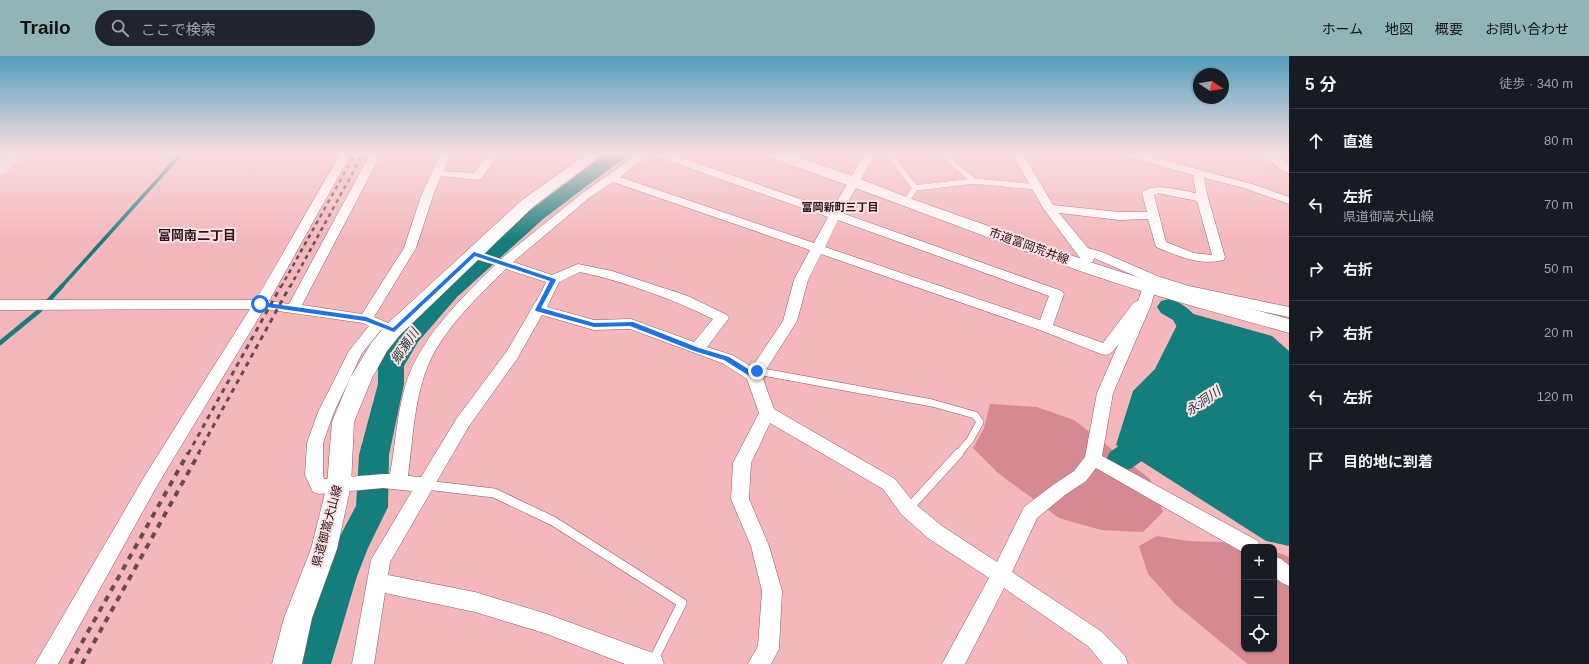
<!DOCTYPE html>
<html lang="ja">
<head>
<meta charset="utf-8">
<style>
  :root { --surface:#171b24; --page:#20242c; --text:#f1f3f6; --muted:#9ea1a6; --line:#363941; --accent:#91b5b6 }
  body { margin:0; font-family:Helvetica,"Noto Sans JP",sans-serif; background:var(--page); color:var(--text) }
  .controls { position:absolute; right:12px; bottom:12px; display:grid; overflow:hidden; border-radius:8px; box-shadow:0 1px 3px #0004 }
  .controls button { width:36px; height:36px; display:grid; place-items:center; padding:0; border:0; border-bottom:1px solid var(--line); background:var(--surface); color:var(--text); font:20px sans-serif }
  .compass { position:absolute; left:1193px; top:12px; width:36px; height:36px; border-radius:50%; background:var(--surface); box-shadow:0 1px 3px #0004; rotate:102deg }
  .stop { position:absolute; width:12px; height:12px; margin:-9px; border:3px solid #1a73e8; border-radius:50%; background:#fff }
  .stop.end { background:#1a73e8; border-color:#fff; box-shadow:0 1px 4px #0008 }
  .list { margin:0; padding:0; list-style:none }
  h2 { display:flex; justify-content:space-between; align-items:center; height:52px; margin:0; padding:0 16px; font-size:17px }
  h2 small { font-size:13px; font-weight:400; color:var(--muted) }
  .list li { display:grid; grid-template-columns:26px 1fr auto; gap:12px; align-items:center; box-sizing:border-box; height:64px; padding:0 16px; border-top:1px solid var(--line) }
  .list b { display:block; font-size:15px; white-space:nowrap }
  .list p { margin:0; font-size:13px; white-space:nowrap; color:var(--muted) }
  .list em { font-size:13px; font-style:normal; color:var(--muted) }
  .icon { flex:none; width:22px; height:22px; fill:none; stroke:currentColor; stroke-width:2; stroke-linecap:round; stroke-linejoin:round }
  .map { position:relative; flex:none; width:1289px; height:608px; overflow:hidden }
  header { display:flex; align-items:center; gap:24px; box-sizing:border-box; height:56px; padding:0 20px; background:var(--accent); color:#111 }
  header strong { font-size:19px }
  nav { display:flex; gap:22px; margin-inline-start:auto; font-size:14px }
  .search { width:280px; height:36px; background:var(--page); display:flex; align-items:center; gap:10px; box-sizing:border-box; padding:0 14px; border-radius:22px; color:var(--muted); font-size:15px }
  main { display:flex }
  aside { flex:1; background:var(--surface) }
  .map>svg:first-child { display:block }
  .green { fill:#d78991 }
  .water { fill:#147e7d }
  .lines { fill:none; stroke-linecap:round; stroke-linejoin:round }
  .stream-far1 { stroke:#147e7d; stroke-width:3.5 }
  .stream { stroke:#147e7d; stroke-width:4.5 }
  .river { fill:#147e7d; fill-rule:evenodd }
  .lane-far2-casing { stroke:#8f5a60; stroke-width:6 }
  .lane-far1-casing { stroke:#8f5a60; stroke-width:8 }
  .lane-casing { stroke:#8f5a60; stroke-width:10 }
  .street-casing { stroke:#8f5a60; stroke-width:1 }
  .secondary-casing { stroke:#8f5a60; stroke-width:1 }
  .primary-casing { stroke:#fff; stroke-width:1 }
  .lane-far2 { stroke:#fff; stroke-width:5.5 }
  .lane-far1 { stroke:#fff; stroke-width:7 }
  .lane { stroke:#fff; stroke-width:9 }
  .street { fill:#fff; fill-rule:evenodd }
  .secondary { fill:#fff; fill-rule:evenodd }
  .primary { fill:#f1dffb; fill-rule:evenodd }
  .rail-far2 { stroke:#6c4a4d; stroke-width:2.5; stroke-dasharray:4 4; stroke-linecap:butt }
  .rail-far1 { stroke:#6c4a4d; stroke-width:3; stroke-dasharray:5 5; stroke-linecap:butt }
  .rail { stroke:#6c4a4d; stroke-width:4; stroke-dasharray:6 6; stroke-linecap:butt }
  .route { fill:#1a73e8 }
  .labels { text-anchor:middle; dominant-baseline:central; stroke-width:4; stroke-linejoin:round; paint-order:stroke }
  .far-neighbourhood-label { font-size:11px; font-weight:bold; fill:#271214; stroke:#fce2e4 }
  .street-label { font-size:12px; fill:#271214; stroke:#fce2e4 }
  .neighbourhood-label { font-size:13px; font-weight:bold; fill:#271214; stroke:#fce2e4 }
  .water-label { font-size:13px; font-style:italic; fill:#234140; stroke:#fce2e4 }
</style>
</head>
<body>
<header>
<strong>Trailo</strong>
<div class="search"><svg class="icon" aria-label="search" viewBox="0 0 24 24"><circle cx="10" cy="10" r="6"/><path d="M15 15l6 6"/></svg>ここで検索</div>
<nav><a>ホーム</a><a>地図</a><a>概要</a><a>お問い合わせ</a></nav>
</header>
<main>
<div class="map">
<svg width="1289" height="608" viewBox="0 0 1289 608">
  <rect width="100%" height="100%" fill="#f3b7bc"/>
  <path class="green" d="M990,348L1037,351L1074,364L1150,423L1163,456L1143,476L1101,474L1059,462L998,417L973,392L984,372Z
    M1157,480L1188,485L1250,487L1263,491H1244V593H1274V495L1289,501V608H1248L1244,605L1175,548L1148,518L1139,490Z"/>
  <path class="water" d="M1190,257L1272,280L1289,295V490L1266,485L1116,389L1133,335L1155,313L1182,259Z"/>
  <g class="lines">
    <path class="stream-far1" d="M61,231L181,98"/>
    <path class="stream" d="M0,287L39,255L62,230"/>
    <path class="river" d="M605,98H627L624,102L543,163L457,241L418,286L404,310V328L389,399L388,451L368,492L357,520L331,608H293L323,520L340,480L356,450L359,399L378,328V310L399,275L441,231L529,155Z
      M1169,243C1194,250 1200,268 1213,289L1209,295L1200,298L1191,295L1173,264L1161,257L1157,251L1161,245Z
      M1159,366L1169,369L1173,377L1169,385L1132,412L1121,416L1110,412L1106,404L1110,396L1149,369Z"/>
    <g class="lane-far2-casing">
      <path id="lane-far2" d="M889,98L915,132
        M942,98L974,125
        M906,146L915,132L974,125L1036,131"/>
    </g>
    <g class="lane-far1-casing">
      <path id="lane-far1" d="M757,315L932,347L975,359L980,366L970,384L958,398"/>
    </g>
    <g class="lane-casing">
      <path id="lane" d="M426,429L494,437L553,465L682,547L653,605
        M908,453L959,397"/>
    </g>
    <g class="street-casing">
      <path id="street" d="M340,98H351L269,245L289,248L370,98H381L302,249L362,258L404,192L421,140L440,98H451L444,115L474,117L488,98H499L481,123L477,124L441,120L433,140L416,192L374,261L398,271L400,274L398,277L393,279L381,274L362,297L334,356L323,387V419L324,423L383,418H390C395,391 397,360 404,334C418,283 459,245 495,209L469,201L468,198L469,195L474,194L501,203L581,138L638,98H651L620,121L814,187L828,161L655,100L654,98H671L832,154L864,98H875L842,157L1062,235L1064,238L1053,269L1103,287L1134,246L1138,245L1144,228L1151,227L1094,202L1093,206H1083L1043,152L1012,98H1023L1053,149L1119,156H1147L1142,137C1152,125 1183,135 1196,137L1193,119L1124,100L1123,98H1142L1252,128L1289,141V148L1244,132L1204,122L1208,142L1225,201L1224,204C1198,210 1179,200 1156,191L1148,163L1119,164L1059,157L1088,192L1102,196L1157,220L1189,230L1289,251V261L1203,243L1154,228L1156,231L1151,249L1113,337L1102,400L1258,485L1260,491H1244V497L1096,412L1086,425L1065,439L1037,462L1012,516L1102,576L1125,600L1128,608H1103L1088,590L1004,532L965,608H942L989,522L928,482L902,459L883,433L770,367L751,407L749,443L769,490L782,535L779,593L771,608H748L758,590L762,535L751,490L731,443L733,407L759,357L747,323L722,307L630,273L594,274L542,259L517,303L469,370L390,506L388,519L475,536L547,558L661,600L664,608H625L547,578L475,556L385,537L374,608H352L371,504L412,435L383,432L319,438L313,436L305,419L307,387L318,356L349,295L369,270L363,267L264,253L158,428L58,608H35L146,418L250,253L0,254V244H256ZM613,126L810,194L794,224L783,265L752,311L732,299L707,291L729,262L727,259L688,240L612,215L578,208L552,219L513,206L589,142ZM1158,137L1197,145L1212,199L1194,197L1166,186L1154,139ZM838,164L1049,240L1040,264L825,191ZM821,198L1040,274L1101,298C1111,301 1114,294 1119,287L1097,337L1085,401L1074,415L1053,429L1024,451L997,506L942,470L914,447L895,423L774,353L762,320L797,265L808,224ZM506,213L546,226L542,235L507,295L457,362L421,421L408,420C413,383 414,342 429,307C445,271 479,240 506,213ZM580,216C626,226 670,242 713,263L694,286L631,263L594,264L547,251L559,226Z
        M1259,98H1272L1289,109V117L1285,116Z
        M1274,500L1281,503L1289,509V530L1282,527L1274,521Z"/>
    </g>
    <g class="secondary-casing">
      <path id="secondary" d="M586,98H603L534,150L400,279L387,295L372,322L354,366L351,429L337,493L312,562L302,608H272L284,562L311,493L327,429L332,366L350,322L372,286L386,269L522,144Z
        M766,98H789L850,119L912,143L1093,207L1156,227L1289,263V277C1219,257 1149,239 1080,215C976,178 873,137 768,101Z"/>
    </g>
    <g class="primary-casing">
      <path id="primary" d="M8,98H25L6,116L0,118V105Z"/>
    </g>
    <use href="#lane-far2" class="lane-far2"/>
    <use href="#lane-far1" class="lane-far1"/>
    <use href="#lane" class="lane"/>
    <use href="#street" class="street"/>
    <use href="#secondary" class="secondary"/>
    <use href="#primary" class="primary"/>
    <path class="rail-far2" d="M281,231L355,98
      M290,231L363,98"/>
    <path class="rail-far1" d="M188,398L281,230
      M198,398L290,230"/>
    <path class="rail" d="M70,608L188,397
      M82,608L199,397"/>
  </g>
  <linearGradient id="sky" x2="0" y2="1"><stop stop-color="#539ebd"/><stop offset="0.53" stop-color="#fadfe1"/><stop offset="1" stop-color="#fadfe1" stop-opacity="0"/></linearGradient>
  <rect width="1289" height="184" fill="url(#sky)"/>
  <path class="route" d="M474,196L555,223L556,224L541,252L594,267L633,266L699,292L729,301L753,316L757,313L760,315L756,321H751L724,304L694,295L630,270L594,271L536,255L535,254L550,225L475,200L394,276L365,265L260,250L257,248L260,246L366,261L393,272Z"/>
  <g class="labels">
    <g class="far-neighbourhood-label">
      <text x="840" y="151">富岡新町三丁目</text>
    </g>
    <g class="street-label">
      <text transform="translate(1029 190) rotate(20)">市道富岡荒井線</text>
      <text transform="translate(327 470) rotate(-75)">県道御嵩犬山線</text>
    </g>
    <g class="neighbourhood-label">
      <text x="197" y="179">富岡南二丁目</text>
    </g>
    <g class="water-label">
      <text transform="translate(405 290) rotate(-56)">郷瀬川</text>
      <text transform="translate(1203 345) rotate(-35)">永洞川</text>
    </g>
  </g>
</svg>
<div class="controls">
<button>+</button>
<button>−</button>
<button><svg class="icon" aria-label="locate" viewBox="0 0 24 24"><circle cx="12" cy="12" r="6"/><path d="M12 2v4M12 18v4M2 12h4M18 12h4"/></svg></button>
</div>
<svg class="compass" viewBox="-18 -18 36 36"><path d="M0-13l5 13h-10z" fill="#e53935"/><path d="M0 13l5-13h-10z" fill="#9ea1a6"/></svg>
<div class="stop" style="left:260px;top:248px"></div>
<div class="stop end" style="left:757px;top:315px"></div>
</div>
<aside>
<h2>5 分<small>徒歩 · 340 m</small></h2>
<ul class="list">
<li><svg class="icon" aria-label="ahead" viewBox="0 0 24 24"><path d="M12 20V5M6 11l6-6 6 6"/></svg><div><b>直進</b></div><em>80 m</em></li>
<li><svg class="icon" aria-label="left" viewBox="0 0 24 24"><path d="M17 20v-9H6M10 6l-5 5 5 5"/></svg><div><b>左折</b><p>県道御嵩犬山線</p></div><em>70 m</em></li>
<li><svg class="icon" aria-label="right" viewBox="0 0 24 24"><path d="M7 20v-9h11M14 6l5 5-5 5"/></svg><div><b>右折</b></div><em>50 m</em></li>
<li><svg class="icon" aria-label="right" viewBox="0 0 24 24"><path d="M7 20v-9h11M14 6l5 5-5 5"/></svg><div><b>右折</b></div><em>20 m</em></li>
<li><svg class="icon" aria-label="left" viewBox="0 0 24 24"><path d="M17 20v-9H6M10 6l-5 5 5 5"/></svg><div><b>左折</b></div><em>120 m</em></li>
<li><svg class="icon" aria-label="arrive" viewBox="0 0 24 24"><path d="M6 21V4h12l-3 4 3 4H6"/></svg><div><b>目的地に到着</b></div></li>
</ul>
</aside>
</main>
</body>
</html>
